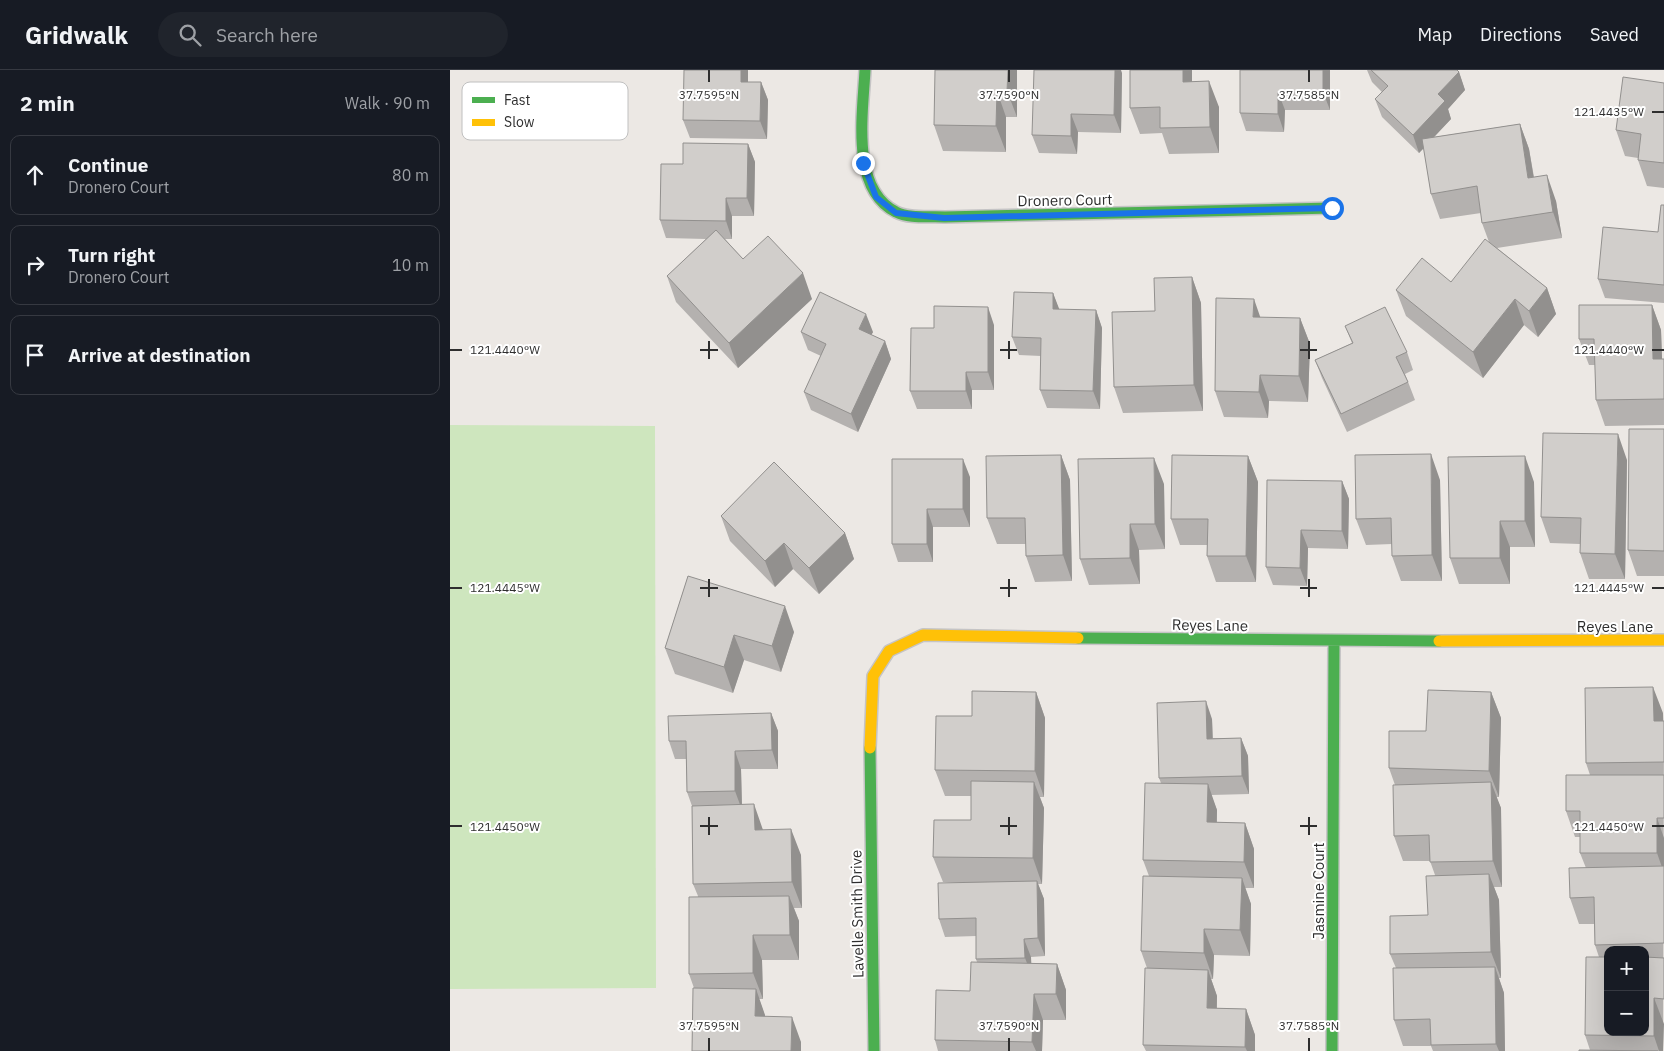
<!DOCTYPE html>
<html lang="en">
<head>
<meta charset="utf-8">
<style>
  :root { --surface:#171b24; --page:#20242c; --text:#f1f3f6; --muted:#9ea1a6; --line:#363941 }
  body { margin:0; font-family:"IBM Plex Sans",sans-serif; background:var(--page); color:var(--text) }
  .controls { position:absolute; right:15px; bottom:15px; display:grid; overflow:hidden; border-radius:10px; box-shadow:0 5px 20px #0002 }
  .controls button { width:45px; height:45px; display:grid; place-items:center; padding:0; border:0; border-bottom:1px solid var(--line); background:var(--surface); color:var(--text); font:25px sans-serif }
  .stop { position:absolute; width:15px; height:15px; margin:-11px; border:4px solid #1a73e8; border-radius:50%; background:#fff }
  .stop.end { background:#1a73e8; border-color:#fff; box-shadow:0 1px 5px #0008 }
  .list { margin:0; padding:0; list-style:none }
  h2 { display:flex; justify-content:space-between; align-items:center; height:65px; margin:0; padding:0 20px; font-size:21px }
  h2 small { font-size:16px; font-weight:400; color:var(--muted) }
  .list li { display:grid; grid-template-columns:32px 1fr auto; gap:15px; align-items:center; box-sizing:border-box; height:80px; margin:0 10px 10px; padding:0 10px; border:1px solid var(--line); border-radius:10px }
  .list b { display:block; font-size:19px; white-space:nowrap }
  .list p { margin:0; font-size:16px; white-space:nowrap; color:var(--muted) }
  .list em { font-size:16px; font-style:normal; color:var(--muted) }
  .icon { flex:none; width:28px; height:28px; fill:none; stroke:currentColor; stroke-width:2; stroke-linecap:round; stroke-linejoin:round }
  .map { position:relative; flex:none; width:1214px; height:981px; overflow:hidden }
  header { display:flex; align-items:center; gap:30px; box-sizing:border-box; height:70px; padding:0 25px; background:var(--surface); border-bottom:1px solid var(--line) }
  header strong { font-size:24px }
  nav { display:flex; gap:28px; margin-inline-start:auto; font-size:18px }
  .search { width:350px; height:45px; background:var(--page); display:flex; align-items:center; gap:12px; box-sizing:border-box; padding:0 18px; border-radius:28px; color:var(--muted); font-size:19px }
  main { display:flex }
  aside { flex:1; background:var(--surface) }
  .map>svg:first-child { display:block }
  .green { fill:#cee6be }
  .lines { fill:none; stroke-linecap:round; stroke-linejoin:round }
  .fast-casing { stroke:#c5c4c5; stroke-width:14 }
  .slow-casing { stroke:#c5c4c5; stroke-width:14 }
  .fast { stroke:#4caf50; stroke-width:11 }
  .slow { stroke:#ffc107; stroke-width:11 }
  .wall { fill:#b4b1af; fill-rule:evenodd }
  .shaded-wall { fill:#92908e }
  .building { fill:#d1cecb; stroke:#92908e }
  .route { stroke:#1a73e8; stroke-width:6 }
  .ticks { fill:none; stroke:#2e2e2e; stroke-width:2 }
  .labels { text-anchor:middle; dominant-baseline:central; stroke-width:4; stroke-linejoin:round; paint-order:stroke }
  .street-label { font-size:15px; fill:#2e2e2e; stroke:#fff }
  .key { fill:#fff; stroke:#c0c0c0; stroke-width:1 }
  .key-label { font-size:14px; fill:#2e2e2e }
  .ticks-label { font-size:12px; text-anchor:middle; fill:#2e2e2e; stroke:#fff; stroke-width:4; stroke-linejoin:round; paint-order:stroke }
</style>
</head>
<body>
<header>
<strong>Gridwalk</strong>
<div class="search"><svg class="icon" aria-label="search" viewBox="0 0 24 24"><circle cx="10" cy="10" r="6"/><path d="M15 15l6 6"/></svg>Search here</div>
<nav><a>Map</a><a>Directions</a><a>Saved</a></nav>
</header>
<main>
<aside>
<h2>2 min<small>Walk · 90 m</small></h2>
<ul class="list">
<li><svg class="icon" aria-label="ahead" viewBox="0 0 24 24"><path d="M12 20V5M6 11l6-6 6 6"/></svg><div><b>Continue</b><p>Dronero Court</p></div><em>80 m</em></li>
<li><svg class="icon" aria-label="right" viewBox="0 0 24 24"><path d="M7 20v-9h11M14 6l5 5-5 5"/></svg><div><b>Turn right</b><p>Dronero Court</p></div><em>10 m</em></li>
<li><svg class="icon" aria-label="arrive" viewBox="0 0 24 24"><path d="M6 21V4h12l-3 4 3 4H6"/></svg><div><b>Arrive at destination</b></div></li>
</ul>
</aside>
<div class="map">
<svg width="1214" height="981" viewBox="0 0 1214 981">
  <rect width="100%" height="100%" fill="#ece8e4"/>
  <path class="green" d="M0,355L205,356L206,918L0,919Z"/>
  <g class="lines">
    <g class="fast-casing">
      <path id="fast" d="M415,0C413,42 400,119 446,142C459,149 480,146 495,147L882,138
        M628,568L989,571
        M420,678L424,981
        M882,981L884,572"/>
    </g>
    <g class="slow-casing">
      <path id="slow" d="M989,571L1214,570
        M420,678L423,606L439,581L473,565L628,568"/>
    </g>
    <use href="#fast" class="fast"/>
    <use href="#slow" class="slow"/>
  </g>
  <path class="wall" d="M298,0V12H311L318,30L317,69L240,68L233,50Z
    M567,0V47H556V82L493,81L484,55Z
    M680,0H742V12L769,37V83L719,84L712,63L690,64L680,38Z
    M790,0H880V40H835L834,62L796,61L790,43Z
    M917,0H1007L1009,2L1015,20L998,39L1001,49L984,67L1070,54L1079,79L1084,107L1106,131L1112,168L1047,178L1097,218L1106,244L1088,267L1074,255L1033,308L956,246L946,220L1001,212L1039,172L1032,153L1031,143L990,149L981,124L974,78L969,83L932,47L925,29L932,22L922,12Z
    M672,3L671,63L628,62L627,84L589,83L582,65Z
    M1214,13V118L1197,116L1188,90V88L1175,86L1166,60Z
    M298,74L305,92L304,146H282V169H275L293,189L362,229L288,298L226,232L217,206L256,169L216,168L210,150L233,94Z
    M1214,135V233L1155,228L1148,209L1208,162Z
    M742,207L751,233L753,341L673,343L664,317L705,241Z
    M603,223L609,240H646L652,258L650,339L597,338L590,320L591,286L569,285L562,267Z
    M1202,235L1211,260L1212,289H1214V355L1155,356L1146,330L1145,295H1139L1129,269Z
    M811,248H850L860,274L858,332L819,331L818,348L774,347L765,321Z
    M544,255V320H522V339H467L460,321L484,258Z
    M895,256L957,282L963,300L955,304L965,330L897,362L872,308L865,290L902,273Z
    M351,262H423L421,265L435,271L441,289L408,362L361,340L354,322L371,286L358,280Z
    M1214,359V506H1187L1178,480Z
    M611,385L620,410L622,511L585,512L576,486V474H547L537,448Z
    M798,386L808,412L806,512H766L757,486V475H730L721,449Z
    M442,389L520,407V457H483V492H448L442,474Z
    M1177,390L1175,509H1139L1130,483V474L1100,473L1091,447Z
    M990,410L992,511H951L942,486V474L916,475L906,449Z
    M892,411L899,429L898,479L858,478L857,516L823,515L816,497Z
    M1084,412L1085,477H1060V514H1009L1000,488Z
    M714,414L715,479L689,480L690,514L639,515L630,489Z
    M271,446L395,463L404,489L369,524L343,499L325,517L280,471Z
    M238,506L344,562L331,602L294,590L283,623L225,604L215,578Z
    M586,622L595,648L594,727H590L594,738L592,814H588L594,829L595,886L581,887V893L607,894L616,920V950H593L592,981H488L485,970L520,921L527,892L526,889V866L495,867L489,849L513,813L493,812L483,787L521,750V726H495L485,700L522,646Z
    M1041,622L1051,648L1049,727H1046L1051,738L1052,817H1044L1049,830L1051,908H1049L1054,923L1055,981H983L981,976H953L944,950L946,898L940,884L978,845L985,805L980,791H953L944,766L945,715L939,698L976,661Z
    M321,643L328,661V699H291L292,734L313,760L351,785L352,838H344L349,851V890H312L313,929H309L315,946L351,972V981H242L244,918L239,904L248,826L243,814L242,736L237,722L236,689H225L219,671Z
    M1213,643V651H1214L1213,981H1129L1140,980L1135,965L1149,887L1145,875L1144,854H1129L1120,828L1136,798L1130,783V767H1125L1116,741L1140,705L1136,693ZM1158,880H1195V962H1158Z
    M762,649L763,668H791L798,686L799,724L761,725L767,740V752L795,753L804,779V818H795L801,834L800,886L764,885L763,909H761L767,926V938L796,939L805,965V981H696L693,975L697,898L691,881L699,806L693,790L711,713L709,708Z"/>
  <path class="shaded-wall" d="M291,0H298V30L291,12Z
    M558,0H567V47L557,21Z
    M665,0H671L672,3L671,63L664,45Z
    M733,0H742V38L733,12Z
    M873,0H880V40L873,22Z
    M1009,2L1015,20L998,39L1001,49L969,83L963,65L988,24Z
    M759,11L769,37V83L760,57Z
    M311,12L318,30L317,69L310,51Z
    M547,21L556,47V82L546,56Z
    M828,22L835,40L834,62L828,44Z
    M621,44L628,62L627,84L621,66Z
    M1070,54L1079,79L1088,134L1078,108Z
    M298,74L305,92L304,146L297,128Z
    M1097,105L1106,131L1112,168L1103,142Z
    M276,128L282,146V169L276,151Z
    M353,203L362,229L288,298L279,273Z
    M742,207L751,233L753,341L744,315Z
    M1097,218L1106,244L1088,267L1079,241Z
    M603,223L610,241L603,239Z
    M804,229L813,255L803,247Z
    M1065,229L1074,255L1033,308L1023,282Z
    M1202,235L1211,260L1213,315L1203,289Z
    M538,237L544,255V320L538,302Z
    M646,240L652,258L650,339L643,321Z
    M416,244L423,262L415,277L409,259Z
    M850,248L860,274L858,332L849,306Z
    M435,271L441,289L408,362L401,344Z
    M516,302L522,320V339L516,321Z
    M810,305L819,331L818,348L809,322Z
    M1168,364L1177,390L1175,509L1165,484Z
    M981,384L990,410L992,511L982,485Z
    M611,385L620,410L622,511L613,485Z
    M798,386L808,412L806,512L796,486Z
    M1075,386L1084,412L1085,477L1075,451Z
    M704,388L714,414L715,479L705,454Z
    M513,389L520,407V457L513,439Z
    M892,411L899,429L898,479L892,461Z
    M477,439L483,457V492L477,474Z
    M1050,451L1060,477V514L1050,488Z
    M680,454L689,480L690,514L680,488Z
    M851,460L858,478L857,516L850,498Z
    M395,463L404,489L369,524L359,498Z
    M334,473L343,499L325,517L315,491Z
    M335,536L344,562L331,602L322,576Z
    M284,565L294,590L283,623L274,597Z
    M1203,617L1213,643L1214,677L1204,651Z
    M586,622L595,648L594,727L585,701Z
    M1041,622L1051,648L1049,727L1039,701Z
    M756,631L762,649L763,687L757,669Z
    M321,643L328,661V699L322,680Z
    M791,668L798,686L799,724L792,706Z
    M285,681L291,699L292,740L285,721Z
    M584,712L594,738L592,814L583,788Z
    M1041,712L1051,738L1052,817L1043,791Z
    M758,714L767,740L766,778L757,752Z
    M304,734L313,760H305Z
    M1207,748L1214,768V803L1207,783Z
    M795,753L804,779V818L794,792Z
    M341,759L351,785L352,838L342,812Z
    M1039,804L1049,830L1051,908L1041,882Z
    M792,808L801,834L800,886L790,860Z
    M587,811L594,829L595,886L588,868Z
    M339,826L349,851V890L340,865Z
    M754,859L764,885L763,909L754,883Z
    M303,865L312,890L313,929L303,903Z
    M574,869L581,887L582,906L575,888Z
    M607,894L616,920V950L606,924Z
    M1045,897L1054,923L1055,981H1049L1046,974Z
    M758,900L767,926L766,964L757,938Z
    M306,919L315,945V972L305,946Z
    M584,924L593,950L592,981H586L582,972Z
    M1204,928L1214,954L1213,981H1209L1204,966Z
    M796,939L805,965V981H797L795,977Z
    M342,947L351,972V981H341Z"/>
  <path class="building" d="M234,0H291V12H311L310,51L233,50Z
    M485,0H558L557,21H547L546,56L484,55Z
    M584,0H665L664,45L621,44V66L582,65Z
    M680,0H733V12L759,11L760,57L710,58V37L680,38Z
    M790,0H873V22H828V44L790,43Z
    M921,0H1007L1009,2L988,24L995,31L963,65L925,29L938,16Z
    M1173,7L1214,13V93L1188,90L1191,64L1166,60Z
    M1070,54L1078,108L1097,105L1103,142L1032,153L1027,116L981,124L972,69Z
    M233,73L298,74L297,128H276V151L210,150L211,94H233Z
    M1211,135H1214V215L1148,209L1153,157L1208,162Z
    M266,160L293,189L318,166L353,203L279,273L217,206Z
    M1035,169L1097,218L1079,241L1065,229L1023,282L946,220L972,188L1001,212Z
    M742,207L744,315L664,317L662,242L705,241L704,208Z
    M370,222L416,244L409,259L435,271L401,344L354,322L376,274L351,262Z
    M564,222L603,223V239L646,240L643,321L590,320L591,268L562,267Z
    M766,228L804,229L803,247L850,248L849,306L810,305L809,322L765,321Z
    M1129,235H1202L1203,289H1214V329L1146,330L1144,269H1129Z
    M484,236L538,237V302H516V321H460L461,258H484Z
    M935,237L957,282L946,287L958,312L891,344L865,290L903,273L895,256Z
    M1179,359H1214V481L1178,480Z
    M1093,363L1168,364L1165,484L1130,483L1131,448L1091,447Z
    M981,384L982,485L942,486L941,448L906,449L905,385Z
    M611,385L613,485L576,486L575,448H537L536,386Z
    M722,385L798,386L796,486H757L758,449H721Z
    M1075,386V451H1050V488H1000L998,387Z
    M704,388L705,454H680V488L630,489L628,389Z
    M442,389H513V439H477V474H442Z
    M324,392L395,463L359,498L334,473L315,491L271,446Z
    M817,410L892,411V461L851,460L850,498L816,497Z
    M238,506L335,536L322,576L284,565L274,597L215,578Z
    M1203,617L1204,651H1214V692L1136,693L1135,618Z
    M978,620L1041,622L1039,701L939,698V661H976Z
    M522,621L586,622L585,701L485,700L486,646H522Z
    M756,631L757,669L791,668L792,706L709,708L707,633Z
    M321,643L322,680L285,681V721L237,722L236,671H219L218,646Z
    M1116,705H1214V748H1207V783H1130V741H1116Z
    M521,711L584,712L583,788L483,787L484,750H521Z
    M1041,712L1043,791L980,792L979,765L944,766L943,715Z
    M695,713L758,714L757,752L795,753L794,792L693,790Z
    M304,734L305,760L341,759L342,812L243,814L242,736Z
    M1214,796V873L1145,875L1144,827L1120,828L1119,798Z
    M1039,804L1041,882L940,884V846L978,845L976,806Z
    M693,806L792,808L790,860L754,859V883L691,881Z
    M587,811L588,868L574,869L575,888L526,889V848L489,849L488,813Z
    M339,826L340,865H303V903L239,904V827Z
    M1136,887H1158V962H1195V887L1214,888V929L1204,928V966L1135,965Z
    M521,892L607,894L606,924H584L582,972L485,970L486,920L520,921Z
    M1045,897L1046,974L981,975L980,949L944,950L943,898Z
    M695,898L758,900L757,938L796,939L795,977L693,975Z
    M243,918L306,919L305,946L342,947L341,981H242Z
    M1129,980L1208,981H1129Z"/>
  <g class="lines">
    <path class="route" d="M413,93L426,127L446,143L494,148L882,138"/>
  </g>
  <path class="ticks" d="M259,0V12M559,0V12M859,0V12M1202,42H1214M259,271V289M559,271V289M859,271V289M0,280H12M250,280H268M550,280H567M850,280H867M1202,280H1214M259,509V527M559,509V527M859,509V527M0,518H12M250,518H268M550,518H567M850,518H867M1202,518H1214M259,747V765M559,747V765M859,747V765M0,756H12M250,756H268M550,756H567M850,756H867M1202,756H1214M259,968V981M559,968V981M859,968V981"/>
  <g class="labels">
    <g class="street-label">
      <text transform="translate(615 130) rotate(-1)">Dronero Court</text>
      <text transform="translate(760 555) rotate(1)">Reyes Lane</text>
      <text x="1165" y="556">Reyes Lane</text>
      <text transform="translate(868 821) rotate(-90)">Jasmine Court</text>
      <text transform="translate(407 844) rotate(-91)">Lavelle Smith Drive</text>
    </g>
  </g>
  <rect x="12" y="12" width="166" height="58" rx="8" class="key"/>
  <rect x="22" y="27" width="23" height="6" fill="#4caf50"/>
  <rect x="22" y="49" width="23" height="7" fill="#ffc107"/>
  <g class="key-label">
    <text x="54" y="35">Fast</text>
    <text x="54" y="57">Slow</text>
  </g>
  <g class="ticks-label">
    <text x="259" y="29">37.7595°N</text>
    <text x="559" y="29">37.7590°N</text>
    <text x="859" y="29">37.7585°N</text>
    <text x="1159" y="46">121.4435°W</text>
    <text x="1159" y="284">121.4440°W</text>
    <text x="55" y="284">121.4440°W</text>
    <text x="1159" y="522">121.4445°W</text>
    <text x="55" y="522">121.4445°W</text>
    <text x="1159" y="761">121.4450°W</text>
    <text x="55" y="761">121.4450°W</text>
    <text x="259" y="960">37.7595°N</text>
    <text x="559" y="960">37.7590°N</text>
    <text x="859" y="960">37.7585°N</text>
  </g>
</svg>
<div class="controls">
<button>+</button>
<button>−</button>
</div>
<div class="stop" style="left:882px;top:138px"></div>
<div class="stop end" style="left:413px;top:93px"></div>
</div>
</main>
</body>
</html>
